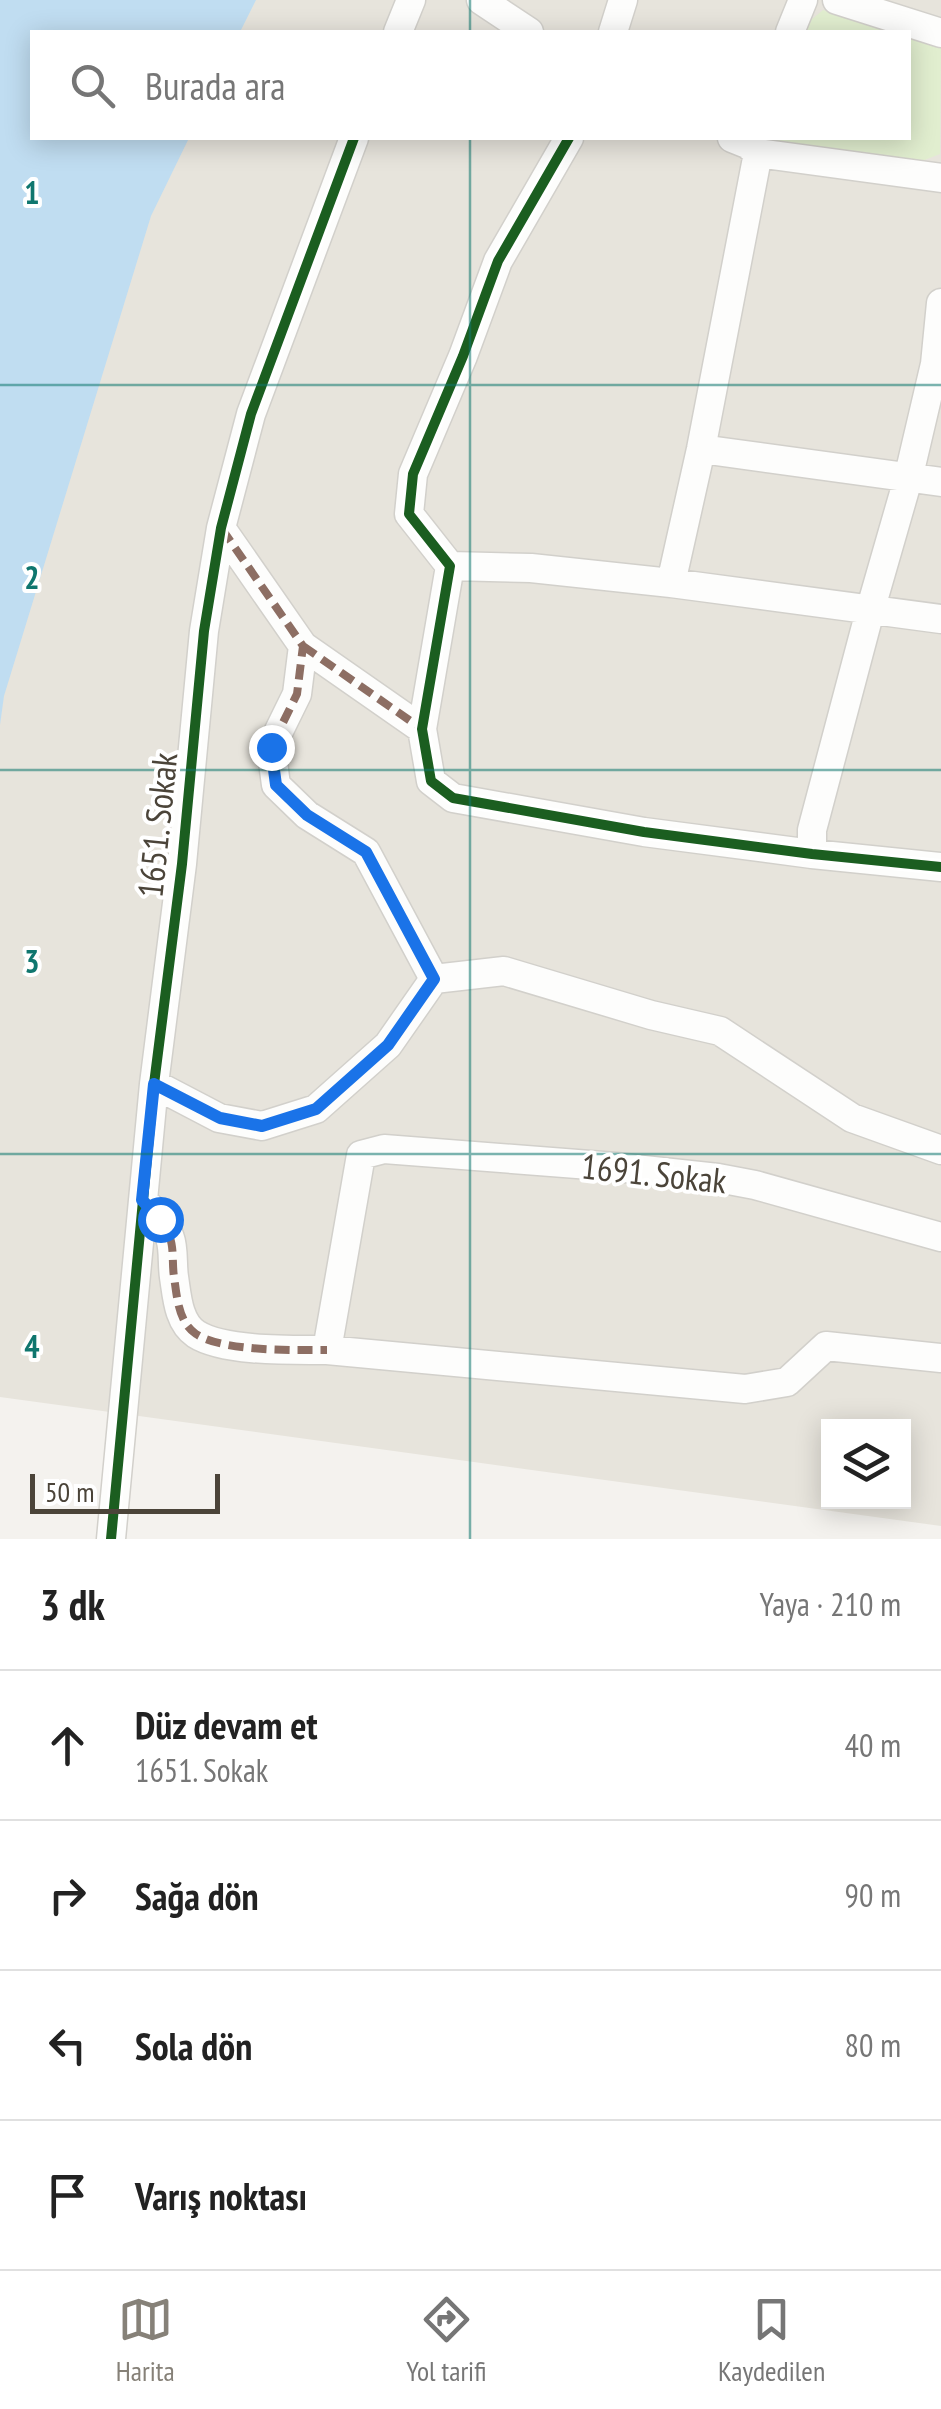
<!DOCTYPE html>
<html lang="tr">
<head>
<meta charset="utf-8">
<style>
  :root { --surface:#fff; --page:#f2f2f2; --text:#222; --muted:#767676; --line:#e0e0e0; --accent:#868178 }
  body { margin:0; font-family:"PT Sans Narrow",sans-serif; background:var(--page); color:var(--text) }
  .controls { position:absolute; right:30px; bottom:30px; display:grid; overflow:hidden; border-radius:0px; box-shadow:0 5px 25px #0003 }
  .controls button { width:90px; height:90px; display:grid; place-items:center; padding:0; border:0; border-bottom:2px solid var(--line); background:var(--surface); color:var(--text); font:50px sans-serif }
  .scale { position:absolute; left:30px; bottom:25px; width:190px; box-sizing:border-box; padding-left:10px; border:5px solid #4b4439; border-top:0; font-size:28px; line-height:35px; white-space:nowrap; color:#4b4439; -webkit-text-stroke:8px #fff; paint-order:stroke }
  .stop { position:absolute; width:30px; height:30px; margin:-22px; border:8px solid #1a73e8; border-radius:50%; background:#fff }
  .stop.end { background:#1a73e8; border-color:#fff; box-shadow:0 2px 10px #0008 }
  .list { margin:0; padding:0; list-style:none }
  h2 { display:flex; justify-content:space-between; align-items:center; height:130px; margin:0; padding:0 40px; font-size:42px }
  h2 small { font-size:32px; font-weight:400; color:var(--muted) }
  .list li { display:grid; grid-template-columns:65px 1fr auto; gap:30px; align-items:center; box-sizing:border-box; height:150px; padding:0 40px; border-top:2px solid var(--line) }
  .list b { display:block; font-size:38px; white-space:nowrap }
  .list p { margin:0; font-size:32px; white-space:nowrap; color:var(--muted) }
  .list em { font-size:32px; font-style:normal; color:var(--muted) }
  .icon { flex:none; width:55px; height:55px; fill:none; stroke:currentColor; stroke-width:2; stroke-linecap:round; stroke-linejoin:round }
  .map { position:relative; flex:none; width:941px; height:1539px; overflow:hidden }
  .search { position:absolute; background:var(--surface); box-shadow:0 5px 25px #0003; left:30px; right:30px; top:30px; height:110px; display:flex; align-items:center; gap:25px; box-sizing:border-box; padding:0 35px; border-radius:0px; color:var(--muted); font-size:38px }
  .sheet { height:730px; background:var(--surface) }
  nav { display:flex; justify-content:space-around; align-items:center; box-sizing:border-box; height:140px; border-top:2px solid var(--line); background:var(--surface); font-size:28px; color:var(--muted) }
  nav a { display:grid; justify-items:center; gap:5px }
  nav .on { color:var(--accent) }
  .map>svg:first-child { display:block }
  .residential { fill:#e7e4dc; fill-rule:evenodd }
  .green { fill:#e1eecf }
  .water { fill:#c0ddf1 }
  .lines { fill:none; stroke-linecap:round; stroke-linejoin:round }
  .minor-casing { stroke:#d2d0cb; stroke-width:31 }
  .minor { stroke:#fdfdfc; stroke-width:28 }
  .quiet { stroke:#8d6e63; stroke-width:8; stroke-dasharray:15 8; stroke-linecap:butt }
  .cycleway-casing { stroke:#fff; stroke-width:16 }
  .cycleway { stroke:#1b5e20; stroke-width:10 }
  .route { stroke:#1a73e8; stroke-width:12 }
  .grid { fill:none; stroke:#0f766e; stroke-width:2.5; stroke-opacity:0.55 }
  .labels { text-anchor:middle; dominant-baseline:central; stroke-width:8; stroke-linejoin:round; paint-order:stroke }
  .street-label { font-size:35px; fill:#4b4439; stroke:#fff }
  .grid-label { font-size:32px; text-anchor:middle; font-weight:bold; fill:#0f766e; stroke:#fff; stroke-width:8; stroke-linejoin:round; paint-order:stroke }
</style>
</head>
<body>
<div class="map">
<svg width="941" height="1539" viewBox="0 0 941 1539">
  <rect width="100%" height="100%" fill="#f4f2ee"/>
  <path class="residential" d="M0,0H941V1526L0,1397ZM32,32H908V138H32ZM828,1426H904V1502H828Z"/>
  <path class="green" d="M823,10L895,32H806L811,20Z
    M909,37L941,47L940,154L922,161L774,143L772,138H908Z"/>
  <path class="water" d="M0,0H256L240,32H32V138H189L151,216L4,696L0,725Z"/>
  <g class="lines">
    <g class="minor-casing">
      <path id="minor" d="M481,0L529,32
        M837,0L941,33
        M398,32L411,0
        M613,32L623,0
        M790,32L803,0
        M569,138L498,261L463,356L413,474L409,514L450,566L422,729L431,781L453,798L644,832L812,854L941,867
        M732,138L747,144L758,153L941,178
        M701,449L941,482
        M221,528L303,646L297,694L271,747L276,785L307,815L366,852L434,979
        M450,566L531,568L671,583L941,619
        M671,583L701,449L758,153
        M303,646L422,729
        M812,854V830L870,611L908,479L935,364L941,303
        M154,1084L219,1118L262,1126L316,1109L388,1045L434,979L504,971L651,1015L720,1031L852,1118L941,1150
        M143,1200C153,1211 165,1223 170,1238C174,1249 172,1264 174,1277C177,1296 178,1322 196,1334C224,1352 294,1350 327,1350L745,1389L787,1382L826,1346L941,1358
        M327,1350L361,1155L384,1149L616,1167L718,1178L755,1185L941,1237
        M111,1539L154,1084L182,864L204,631L221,528L251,414L354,138"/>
    </g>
    <use href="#minor" class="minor"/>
    <path class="quiet" d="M222,529L303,646L297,694L271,747L276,785L307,815L366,852L434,979
      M303,646L422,729
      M143,1200C153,1211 165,1223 170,1238C174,1249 172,1264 174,1277C177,1296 178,1322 196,1334C224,1352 294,1350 327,1350"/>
    <g class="cycleway-casing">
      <path id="cycleway" d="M569,138L498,261L463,356L413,474L409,514L450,566L422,729L431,781L453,798L644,832L812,854L941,867
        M111,1539L154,1084L182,864L204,631L221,528L251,414L354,138"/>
    </g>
    <use href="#cycleway" class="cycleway"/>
  </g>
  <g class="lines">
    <path class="route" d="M160,1219L142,1200L154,1084L220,1118L262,1126L316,1109L388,1045L434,979L366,852L307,815L276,785L271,747"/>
  </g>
  <path class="grid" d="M470,0V32M470,138V1539M0,385H941M0,770H941M0,1154H941"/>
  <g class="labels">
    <g class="street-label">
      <text transform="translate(157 825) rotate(-84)">1651. Sokak</text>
      <text transform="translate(654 1173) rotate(6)">1691. Sokak</text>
    </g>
  </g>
  <g class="grid-label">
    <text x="32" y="204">1</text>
    <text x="32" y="589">2</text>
    <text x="32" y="973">3</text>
    <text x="32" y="1358">4</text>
  </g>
</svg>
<div class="controls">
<button><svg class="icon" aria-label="layers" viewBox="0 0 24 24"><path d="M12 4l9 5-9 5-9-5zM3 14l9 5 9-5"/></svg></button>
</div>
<div class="scale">50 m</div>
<div class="stop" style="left:160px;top:1219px"></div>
<div class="stop end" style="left:271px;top:747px"></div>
<div class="search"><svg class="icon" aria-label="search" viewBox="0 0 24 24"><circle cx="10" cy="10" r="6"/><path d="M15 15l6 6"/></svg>Burada ara</div>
</div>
<section class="sheet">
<h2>3 dk<small>Yaya · 210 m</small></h2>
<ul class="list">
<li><svg class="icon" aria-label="ahead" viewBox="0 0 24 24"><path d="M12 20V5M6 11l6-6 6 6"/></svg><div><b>Düz devam et</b><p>1651. Sokak</p></div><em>40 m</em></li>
<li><svg class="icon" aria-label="right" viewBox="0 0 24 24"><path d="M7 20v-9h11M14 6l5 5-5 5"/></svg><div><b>Sağa dön</b></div><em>90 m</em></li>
<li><svg class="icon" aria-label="left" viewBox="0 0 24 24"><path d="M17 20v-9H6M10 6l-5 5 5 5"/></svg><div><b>Sola dön</b></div><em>80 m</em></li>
<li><svg class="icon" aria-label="arrive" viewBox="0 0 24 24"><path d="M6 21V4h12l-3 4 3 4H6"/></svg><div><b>Varış noktası</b></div></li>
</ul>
</section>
<nav>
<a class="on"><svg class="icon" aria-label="map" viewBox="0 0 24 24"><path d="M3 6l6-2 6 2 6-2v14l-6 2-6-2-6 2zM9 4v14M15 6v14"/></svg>Harita</a>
<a><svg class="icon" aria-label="directions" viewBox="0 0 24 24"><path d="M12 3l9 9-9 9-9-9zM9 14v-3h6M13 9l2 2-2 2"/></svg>Yol tarifi</a>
<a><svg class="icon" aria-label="saved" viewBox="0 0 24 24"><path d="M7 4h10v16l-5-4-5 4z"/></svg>Kaydedilen</a>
</nav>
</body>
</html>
